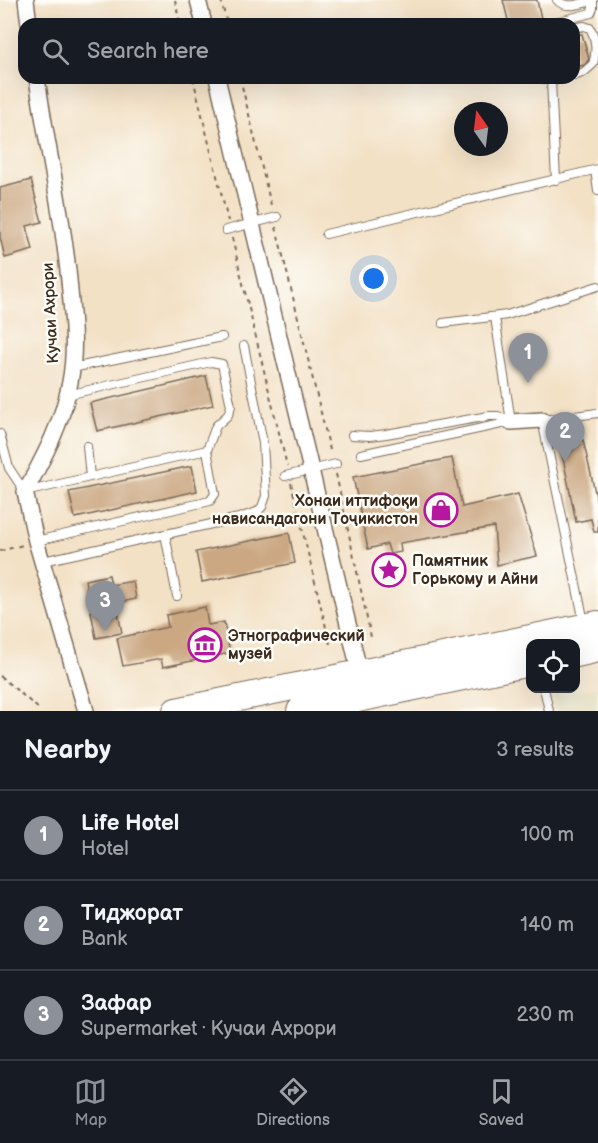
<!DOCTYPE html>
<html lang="en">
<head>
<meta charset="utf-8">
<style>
  :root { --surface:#171b24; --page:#242831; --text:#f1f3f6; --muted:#9ea1a6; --line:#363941; --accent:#8c9099 }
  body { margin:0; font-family:"Balsamiq Sans",sans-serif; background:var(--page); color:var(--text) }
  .controls { position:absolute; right:18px; bottom:18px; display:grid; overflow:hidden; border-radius:12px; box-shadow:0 6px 24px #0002 }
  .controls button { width:54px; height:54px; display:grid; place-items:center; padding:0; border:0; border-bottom:2px solid var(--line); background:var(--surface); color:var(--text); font:30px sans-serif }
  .compass { position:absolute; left:454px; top:102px; width:54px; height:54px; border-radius:50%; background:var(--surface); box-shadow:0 6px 24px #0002; rotate:346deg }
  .you { position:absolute; left:374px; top:279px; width:21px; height:21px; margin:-15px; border:4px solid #fff; border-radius:50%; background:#1a73e8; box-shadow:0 0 0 9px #1a73e833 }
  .badge { display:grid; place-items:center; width:39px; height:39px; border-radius:50%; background:var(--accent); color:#fff; font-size:20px; font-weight:700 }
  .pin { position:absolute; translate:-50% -50px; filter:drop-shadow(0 2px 3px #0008) }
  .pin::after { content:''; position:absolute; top:32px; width:21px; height:18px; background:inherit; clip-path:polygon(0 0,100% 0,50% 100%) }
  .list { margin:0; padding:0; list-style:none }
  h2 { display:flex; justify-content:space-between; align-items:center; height:78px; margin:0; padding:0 24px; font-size:26px }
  h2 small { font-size:20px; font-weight:400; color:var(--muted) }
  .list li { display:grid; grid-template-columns:39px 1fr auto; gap:18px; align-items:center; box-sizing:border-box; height:90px; padding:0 24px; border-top:2px solid var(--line) }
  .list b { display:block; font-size:22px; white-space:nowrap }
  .list p { margin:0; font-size:20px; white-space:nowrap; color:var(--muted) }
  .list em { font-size:20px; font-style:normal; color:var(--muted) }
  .icon { flex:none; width:33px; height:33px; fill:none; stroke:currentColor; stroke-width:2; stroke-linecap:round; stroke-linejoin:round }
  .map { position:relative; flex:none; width:598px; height:711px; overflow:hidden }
  .search { position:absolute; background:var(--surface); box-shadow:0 6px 24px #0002; left:18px; right:18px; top:18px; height:66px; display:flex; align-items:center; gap:15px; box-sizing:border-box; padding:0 21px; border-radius:18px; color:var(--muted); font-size:22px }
  .sheet { height:348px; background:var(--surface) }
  nav { display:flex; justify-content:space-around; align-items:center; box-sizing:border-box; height:84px; border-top:2px solid var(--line); background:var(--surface); font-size:16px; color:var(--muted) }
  nav a { display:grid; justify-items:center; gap:3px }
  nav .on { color:var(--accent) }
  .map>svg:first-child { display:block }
  .built { fill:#e1dcba }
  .building { fill:#cba782 }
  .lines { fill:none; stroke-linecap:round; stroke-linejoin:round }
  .service-casing { stroke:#7b6a59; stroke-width:10 }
  .minor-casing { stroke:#7b6a59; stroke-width:18 }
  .trunk-casing { stroke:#7b6a59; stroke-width:28 }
  .path { stroke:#7b6a59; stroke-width:2; stroke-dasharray:4.5 4.5; stroke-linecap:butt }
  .service { stroke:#fff; stroke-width:8 }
  .minor { stroke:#fff; stroke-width:15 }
  .trunk { stroke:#fff; stroke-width:26 }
  .labels { text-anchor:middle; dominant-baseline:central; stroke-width:5; stroke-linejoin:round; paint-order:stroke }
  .street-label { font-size:16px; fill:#3b2a1e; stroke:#fdfcf7 }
  .poi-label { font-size:16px; font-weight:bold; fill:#3b2a1e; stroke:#fdfcf7; text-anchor:start }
</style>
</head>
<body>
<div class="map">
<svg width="598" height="711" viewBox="0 0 598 711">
  <rect width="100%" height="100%" fill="#fdfcf7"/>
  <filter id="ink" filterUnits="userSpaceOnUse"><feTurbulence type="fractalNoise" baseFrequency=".0167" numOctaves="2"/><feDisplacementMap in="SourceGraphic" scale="12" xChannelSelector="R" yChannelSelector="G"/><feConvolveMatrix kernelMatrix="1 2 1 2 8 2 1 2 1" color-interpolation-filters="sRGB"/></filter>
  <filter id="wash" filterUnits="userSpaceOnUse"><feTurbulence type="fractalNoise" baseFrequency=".008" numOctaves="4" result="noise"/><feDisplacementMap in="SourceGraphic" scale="24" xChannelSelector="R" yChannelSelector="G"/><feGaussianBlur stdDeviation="1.35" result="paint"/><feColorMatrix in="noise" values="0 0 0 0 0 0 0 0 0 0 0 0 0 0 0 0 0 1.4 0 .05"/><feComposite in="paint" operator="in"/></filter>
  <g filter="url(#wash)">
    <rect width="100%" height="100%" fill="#f3e1c6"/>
    <path class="built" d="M598,687V711H557L554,695Z"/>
    <g id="blocks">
      <path class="building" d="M503,0H537L542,23L509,24Z
        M574,34H582L589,59L585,65L574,67Z
        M31,180L42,222L27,226L33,250L5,258L0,237V188Z
        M206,376L213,405L97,431L90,403Z
        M583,440L598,505V532H594L591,519L576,522L562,453L572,451L570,443Z
        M452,458L462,507L518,494L537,556L497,565L494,527L400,543L401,552L390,554L387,544L368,549L353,477Z
        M192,466L197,491L75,518L69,492Z
        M289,533L295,563L202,582L196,552Z
        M109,575L111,585L133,581L136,599L116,603L122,633L96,638L85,580Z
        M205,607L208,625L224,622L230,653L163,667L161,659L123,666L117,638L168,627L166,615Z"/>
    </g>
  </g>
  <g filter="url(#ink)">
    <use href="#blocks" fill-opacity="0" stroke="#7b6a59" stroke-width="1.5"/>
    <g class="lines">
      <g class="service-casing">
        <path id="service" d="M557,0C566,10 581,3 593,1
          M548,24L591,13L593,8V0
          M574,28L584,26L590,28C596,38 597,52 593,64L584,72L574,76
          M542,78L551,81L565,78
          M551,81L556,180
          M595,170L598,191
          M226,230L277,217
          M326,234L598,169
          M495,317L511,422
          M443,323L507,315L598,286
          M72,368L222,337
          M0,434L9,468L25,492L207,450
          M352,435L370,436L386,434L489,416H498L511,422L361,454
          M87,446L90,477
          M285,476L336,464
          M165,534L177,596
          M36,541L210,501L215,494L207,450L216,426L228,415L231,406L222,364L211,362L67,395
          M43,561L239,518L257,512L262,507L266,496L263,443L244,346
          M584,622L542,420L598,413
          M544,688L549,711"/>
      </g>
      <g class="minor-casing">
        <path id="minor" d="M26,0L29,24
          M198,0L204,24
          M37,78C47,149 64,219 70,291C73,321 76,352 70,382C63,422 44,457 25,492L36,541L86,711
          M217,78L360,674
          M511,422L542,420"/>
      </g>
      <g class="trunk-casing">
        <path id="trunk" d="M576,654L598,649
          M176,711L598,624
          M300,711L530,663"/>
      </g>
      <path class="path" d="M175,0L180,24
        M221,0L227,24
        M193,78L228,221
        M240,78L272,209
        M276,227L331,454
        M232,238L287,466
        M336,474L371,637
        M291,483L330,644
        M0,551L23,545
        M0,676L39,709"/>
      <use href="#service" class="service"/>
      <use href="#minor" class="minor"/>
      <use href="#trunk" class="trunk"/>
    </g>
  </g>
  <defs>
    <g id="shop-ring" transform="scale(1.725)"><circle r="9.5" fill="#fdfcf7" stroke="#b5179e" stroke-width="1.5"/><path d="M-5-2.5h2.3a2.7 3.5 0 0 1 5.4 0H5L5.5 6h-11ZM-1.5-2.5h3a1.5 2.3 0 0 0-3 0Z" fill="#b5179e"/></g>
    <g id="sight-ring" transform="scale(1.725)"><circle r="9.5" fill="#fdfcf7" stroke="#b5179e" stroke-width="1.5"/><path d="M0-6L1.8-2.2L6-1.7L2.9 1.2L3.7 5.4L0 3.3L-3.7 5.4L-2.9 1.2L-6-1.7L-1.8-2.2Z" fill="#b5179e"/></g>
    <g id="museum-ring" transform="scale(1.725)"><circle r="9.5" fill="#fdfcf7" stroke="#b5179e" stroke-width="1.5"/><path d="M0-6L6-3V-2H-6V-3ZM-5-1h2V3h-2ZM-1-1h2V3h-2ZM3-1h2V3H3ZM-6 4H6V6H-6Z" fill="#b5179e"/></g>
  </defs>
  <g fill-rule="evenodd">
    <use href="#shop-ring" x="441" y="510"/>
    <use href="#sight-ring" x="389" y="570"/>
    <use href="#museum-ring" x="205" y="645"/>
  </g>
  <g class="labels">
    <g class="street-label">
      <text transform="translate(51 313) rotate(-93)">Кучаи Ахрори</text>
    </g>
    <g class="poi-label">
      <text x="418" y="501" text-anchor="end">Хонаи иттифоқи<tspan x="418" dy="18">нависандагони Тоҷикистон</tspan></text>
      <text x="412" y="561">Памятник<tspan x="412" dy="18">Горькому и Айни</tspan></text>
      <text x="228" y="636">Этнографический<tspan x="228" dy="18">музей</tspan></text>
    </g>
  </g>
</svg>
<div class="controls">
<button><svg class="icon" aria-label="locate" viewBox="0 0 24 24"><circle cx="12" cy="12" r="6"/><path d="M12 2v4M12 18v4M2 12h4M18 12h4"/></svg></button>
</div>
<svg class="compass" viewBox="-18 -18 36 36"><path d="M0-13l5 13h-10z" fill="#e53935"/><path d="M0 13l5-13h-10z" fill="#9ea1a6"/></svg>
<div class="you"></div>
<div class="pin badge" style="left:528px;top:383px">1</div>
<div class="pin badge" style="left:565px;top:462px">2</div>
<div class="pin badge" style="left:105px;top:631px">3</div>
<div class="search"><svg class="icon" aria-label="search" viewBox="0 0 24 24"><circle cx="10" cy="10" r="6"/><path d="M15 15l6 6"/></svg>Search here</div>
</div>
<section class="sheet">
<h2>Nearby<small>3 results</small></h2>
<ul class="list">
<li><span class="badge">1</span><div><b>Life Hotel</b><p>Hotel</p></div><em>100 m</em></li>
<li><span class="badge">2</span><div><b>Тиджорат</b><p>Bank</p></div><em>140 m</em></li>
<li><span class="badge">3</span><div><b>Зафар</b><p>Supermarket · Кучаи Ахрори</p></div><em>230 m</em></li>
</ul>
</section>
<nav>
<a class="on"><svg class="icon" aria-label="map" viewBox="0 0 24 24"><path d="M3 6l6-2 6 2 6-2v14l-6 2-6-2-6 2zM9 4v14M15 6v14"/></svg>Map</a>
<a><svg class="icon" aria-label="directions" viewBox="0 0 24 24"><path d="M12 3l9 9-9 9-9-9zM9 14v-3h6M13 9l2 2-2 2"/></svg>Directions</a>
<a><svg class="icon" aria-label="saved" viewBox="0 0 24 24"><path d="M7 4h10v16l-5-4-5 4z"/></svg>Saved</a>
</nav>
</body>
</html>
